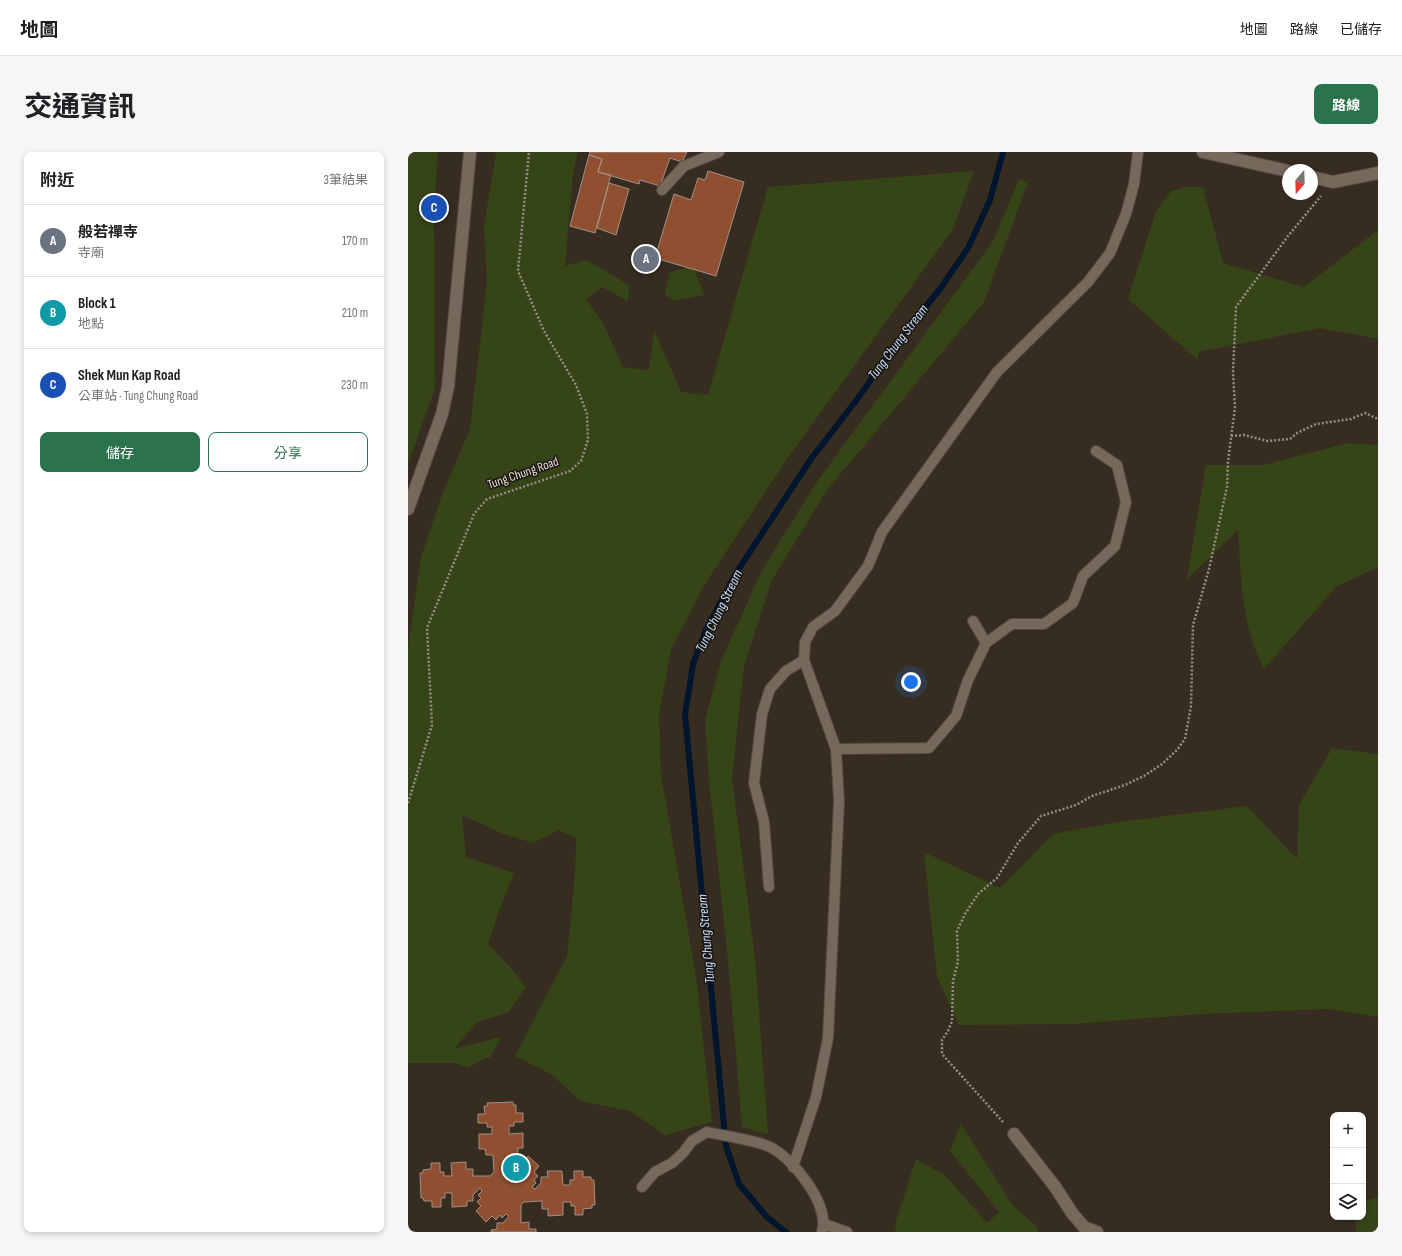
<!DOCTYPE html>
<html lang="zh-TW">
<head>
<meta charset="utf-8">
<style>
  :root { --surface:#fff; --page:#f6f6f6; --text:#202124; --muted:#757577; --line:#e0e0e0; --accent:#2a734d }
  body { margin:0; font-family:"Sofia Sans Condensed","Noto Sans TC",sans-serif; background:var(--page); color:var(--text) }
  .controls { position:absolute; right:12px; bottom:12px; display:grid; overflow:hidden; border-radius:8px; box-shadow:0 2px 6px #0003 }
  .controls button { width:36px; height:36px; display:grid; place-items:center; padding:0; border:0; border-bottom:1px solid var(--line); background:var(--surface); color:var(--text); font:20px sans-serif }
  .compass { position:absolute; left:874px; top:12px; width:36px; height:36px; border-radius:50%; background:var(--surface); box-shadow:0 2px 6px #0003; rotate:199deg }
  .you { position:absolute; left:503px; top:530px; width:14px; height:14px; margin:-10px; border:3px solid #fff; border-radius:50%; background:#1a73e8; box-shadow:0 0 0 6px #1a73e833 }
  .badge { display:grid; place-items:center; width:26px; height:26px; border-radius:50%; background:var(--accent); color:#fff; font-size:13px; font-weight:700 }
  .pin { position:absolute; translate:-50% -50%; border:2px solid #fff; box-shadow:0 1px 4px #0006 }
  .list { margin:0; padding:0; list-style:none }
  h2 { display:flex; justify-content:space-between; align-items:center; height:52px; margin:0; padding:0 16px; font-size:17px }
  h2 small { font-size:13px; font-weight:400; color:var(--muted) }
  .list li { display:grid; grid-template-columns:26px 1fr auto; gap:12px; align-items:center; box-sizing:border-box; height:72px; padding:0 16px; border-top:1px solid var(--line) }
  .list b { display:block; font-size:15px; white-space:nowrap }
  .list p { margin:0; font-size:13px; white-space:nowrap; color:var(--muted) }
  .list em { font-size:13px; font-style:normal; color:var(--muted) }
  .actions { display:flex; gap:8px; padding:12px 16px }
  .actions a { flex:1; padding:9px 0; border:1px solid var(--accent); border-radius:8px; text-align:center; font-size:14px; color:var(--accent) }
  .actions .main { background:var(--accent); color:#fff }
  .icon { flex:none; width:22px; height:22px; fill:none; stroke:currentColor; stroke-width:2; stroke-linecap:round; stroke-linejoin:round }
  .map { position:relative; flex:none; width:970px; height:1080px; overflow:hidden; border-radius:8px }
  header { display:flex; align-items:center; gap:24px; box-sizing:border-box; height:56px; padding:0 20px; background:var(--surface); border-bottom:1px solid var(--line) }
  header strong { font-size:19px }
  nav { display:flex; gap:22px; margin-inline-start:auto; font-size:14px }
  .intro { display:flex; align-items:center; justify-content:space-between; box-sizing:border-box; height:96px; padding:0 24px }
  h1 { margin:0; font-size:28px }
  .button { padding:10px 18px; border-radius:8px; background:var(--accent); color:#fff; font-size:14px; font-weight:700 }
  main { display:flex; gap:24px; padding:0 24px }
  aside { flex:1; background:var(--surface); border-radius:8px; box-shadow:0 2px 6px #0003 }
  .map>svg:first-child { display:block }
  .green { fill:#364517 }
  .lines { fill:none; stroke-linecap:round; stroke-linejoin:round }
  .stream { stroke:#00162e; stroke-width:6 }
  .building { fill:#8f4f30; stroke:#a39088 }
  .lane-casing { stroke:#52493f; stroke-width:12 }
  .street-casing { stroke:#52493f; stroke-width:14 }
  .secondary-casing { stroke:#52493f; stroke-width:14 }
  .path { stroke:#968d84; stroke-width:2.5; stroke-dasharray:2 2; stroke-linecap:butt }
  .lane { stroke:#76695c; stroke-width:10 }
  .street { stroke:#76695c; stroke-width:12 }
  .secondary { stroke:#76695c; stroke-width:12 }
  .labels { text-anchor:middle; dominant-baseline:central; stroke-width:3; stroke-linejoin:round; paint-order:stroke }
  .street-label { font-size:13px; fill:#e7dfd8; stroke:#1b1510 }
  .water-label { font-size:14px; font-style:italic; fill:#c4e0fe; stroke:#1b1510 }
</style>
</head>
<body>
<header>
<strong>地圖</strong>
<nav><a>地圖</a><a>路線</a><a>已儲存</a></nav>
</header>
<div class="intro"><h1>交通資訊</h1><a class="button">路線</a></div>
<main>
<aside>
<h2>附近<small>3筆結果</small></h2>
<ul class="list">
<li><span class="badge" style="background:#6b7280">A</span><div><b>般若禪寺</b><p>寺廟</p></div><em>170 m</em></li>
<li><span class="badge" style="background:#0f9aa8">B</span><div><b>Block 1</b><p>地點</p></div><em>210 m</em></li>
<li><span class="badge" style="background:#1a4fb4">C</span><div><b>Shek Mun Kap Road</b><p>公車站 · Tung Chung Road</p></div><em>230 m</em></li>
</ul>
<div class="actions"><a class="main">儲存</a><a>分享</a></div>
</aside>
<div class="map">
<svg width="970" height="1080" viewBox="0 0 970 1080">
  <rect width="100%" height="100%" fill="#372c20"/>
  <path class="green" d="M0,0H30L26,56L27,236L0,312Z
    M88,0H170L165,22L157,114L179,108L221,133L220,149L194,135L178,147L195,171L215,215L241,218L246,178L273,240L300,243L360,35L566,19L545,77L379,307L297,432L263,497L251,563L253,623L288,824L304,970L257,983L222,959L172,949L143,922L107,904L159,804L167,721L168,686L151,678L125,691L93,681L54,663L58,705L106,721L92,756L80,792L105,818L118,835L101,860L69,870L46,897L93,885L82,906H77L60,916L47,911H0V495L13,405L34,343L62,277L79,130L76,74Z
    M611,27L620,30L576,150L419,338L364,428L336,514L324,626L347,806L360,982L334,975L320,808L301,628L297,568L313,509L354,418L408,331L585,89Z
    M778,35H795L815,111L896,135L970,78V187L912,176L790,200V208L720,147L748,59L763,39Z
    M285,114L296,143L265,149L257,142L262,120Z
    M940,291L970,293V415L928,435L856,517C833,474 833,425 830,378L779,427L798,313H855Z
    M924,596L970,602V865L921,857L793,862L665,872L551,873L529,825L516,700L592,736L645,682L710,670L839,654L889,707L891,653Z
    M553,972L604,1052L629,1075L630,1080H487L488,1069L508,1007L538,1024L579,1071L591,1060L542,999Z
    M970,1046V1080H949L946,1065H955V1052L960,1048Z"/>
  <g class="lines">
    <path class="stream" d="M378,1080L359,1065L331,1032L318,994L277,563L285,512L298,478L328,421L403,307L447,250L502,174L532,137L560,96L582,48L595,0"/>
  </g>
  <path class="building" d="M182,0H279L274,10L262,6L252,34L232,28L231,32L190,20L194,7L181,3Z
    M181,3L194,7L190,20L203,23L187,81L162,74Z
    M300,19L336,30L308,124L247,106L266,42L283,48L290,26L297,28Z
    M201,31L221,37L208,83L189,76Z
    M105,950V953H108V961H115V970H106V974H101V982L115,981V996H110V1003H104L98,1009L100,1012L104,1008L107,1010L111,1006L115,1010L120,1004L131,1014L126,1020L130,1024L126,1028L128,1031L124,1035L127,1037L133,1031V1025H140L139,1019H154L155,1033H162V1028H166V1019H175V1025H183V1028H186L187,1053H184V1056L175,1057V1063H167V1054H163V1050H155V1063L140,1064V1057H134V1049L116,1050L113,1053V1071L121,1070V1077H128V1080H83V1078L89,1077V1071H95L101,1064L98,1062L94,1066L92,1063L88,1068L84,1064L78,1070L68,1059L73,1054L69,1050L73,1046L70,1043L74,1039L72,1036L65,1043V1049H59V1054L44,1055V1041H37V1046H33V1055H24V1049H16L15,1046H13L12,1021H15V1018L23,1017V1011H32V1020H36V1024H44L43,1011L58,1010V1017H65V1024H82L86,1020L85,1003H78L77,997H71V982H84V975H79V971H70V962H77L76,954H80L79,951Z"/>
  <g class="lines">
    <g class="lane-casing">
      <path id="lane" d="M254,38L276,14L311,0
        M565,469L578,491
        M428,597L521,596L548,564L560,528L578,491L604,472H636L665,451L675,424L707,394L718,350L709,313L688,299
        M361,735L356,670L346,631L354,562L362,537L378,519L396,508
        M385,1015L408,945L420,886L431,649L428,597L396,508L397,490L405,475L427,459L460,414L474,380L589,220L680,130L702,101L718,62L726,32L730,0
        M234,1035L247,1020L264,1011L275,1001L284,989L299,980C316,984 348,988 362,995C386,1007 422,1053 414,1080
        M416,1072L439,1080"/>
    </g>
    <g class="street-casing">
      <path id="street" d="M795,0L880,19
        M904,25L925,30L970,21
        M606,982L648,1036L664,1061L676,1075L689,1080"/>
    </g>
    <g class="secondary-casing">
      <path id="secondary" d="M0,357L34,262L40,235L62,0"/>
    </g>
    <path class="path" d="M823,284L836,283L859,289L882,287L889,281L908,272L943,267L957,261L970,267
      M0,651L24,573L19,476L66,362L79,347L162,319L173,309L180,288L179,262L168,233L136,179L110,119L121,0
      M595,970L534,902V888L540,879L544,869L545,829L550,810L549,779L557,762L570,742L589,726L610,691L633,664L668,653L684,644L717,633L736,624L754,612L769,598L777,587L783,554L785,473L801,417L819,335L820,309L827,256L825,220L828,155L880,84L913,44"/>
    <use href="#lane" class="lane"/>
    <use href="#street" class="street"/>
    <use href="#secondary" class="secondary"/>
  </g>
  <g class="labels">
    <g class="street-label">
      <text transform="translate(115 321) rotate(-19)">Tung Chung Road</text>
    </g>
    <g class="water-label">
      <text transform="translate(490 190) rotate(-53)">Tung Chung Stream</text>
      <text transform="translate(311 459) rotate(-64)">Tung Chung Stream</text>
      <text transform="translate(298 787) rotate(-95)">Tung Chung Stream</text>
    </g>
  </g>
</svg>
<div class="controls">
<button>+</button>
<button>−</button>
<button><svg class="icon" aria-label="layers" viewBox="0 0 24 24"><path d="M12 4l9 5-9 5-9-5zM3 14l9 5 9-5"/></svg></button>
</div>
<svg class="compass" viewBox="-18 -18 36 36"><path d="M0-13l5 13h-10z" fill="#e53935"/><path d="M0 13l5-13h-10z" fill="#757577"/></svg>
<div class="you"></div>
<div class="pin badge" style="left:238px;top:107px;background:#6b7280">A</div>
<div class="pin badge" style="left:108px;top:1016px;background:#0f9aa8">B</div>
<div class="pin badge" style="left:26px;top:56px;background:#1a4fb4">C</div>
</div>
</main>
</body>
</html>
